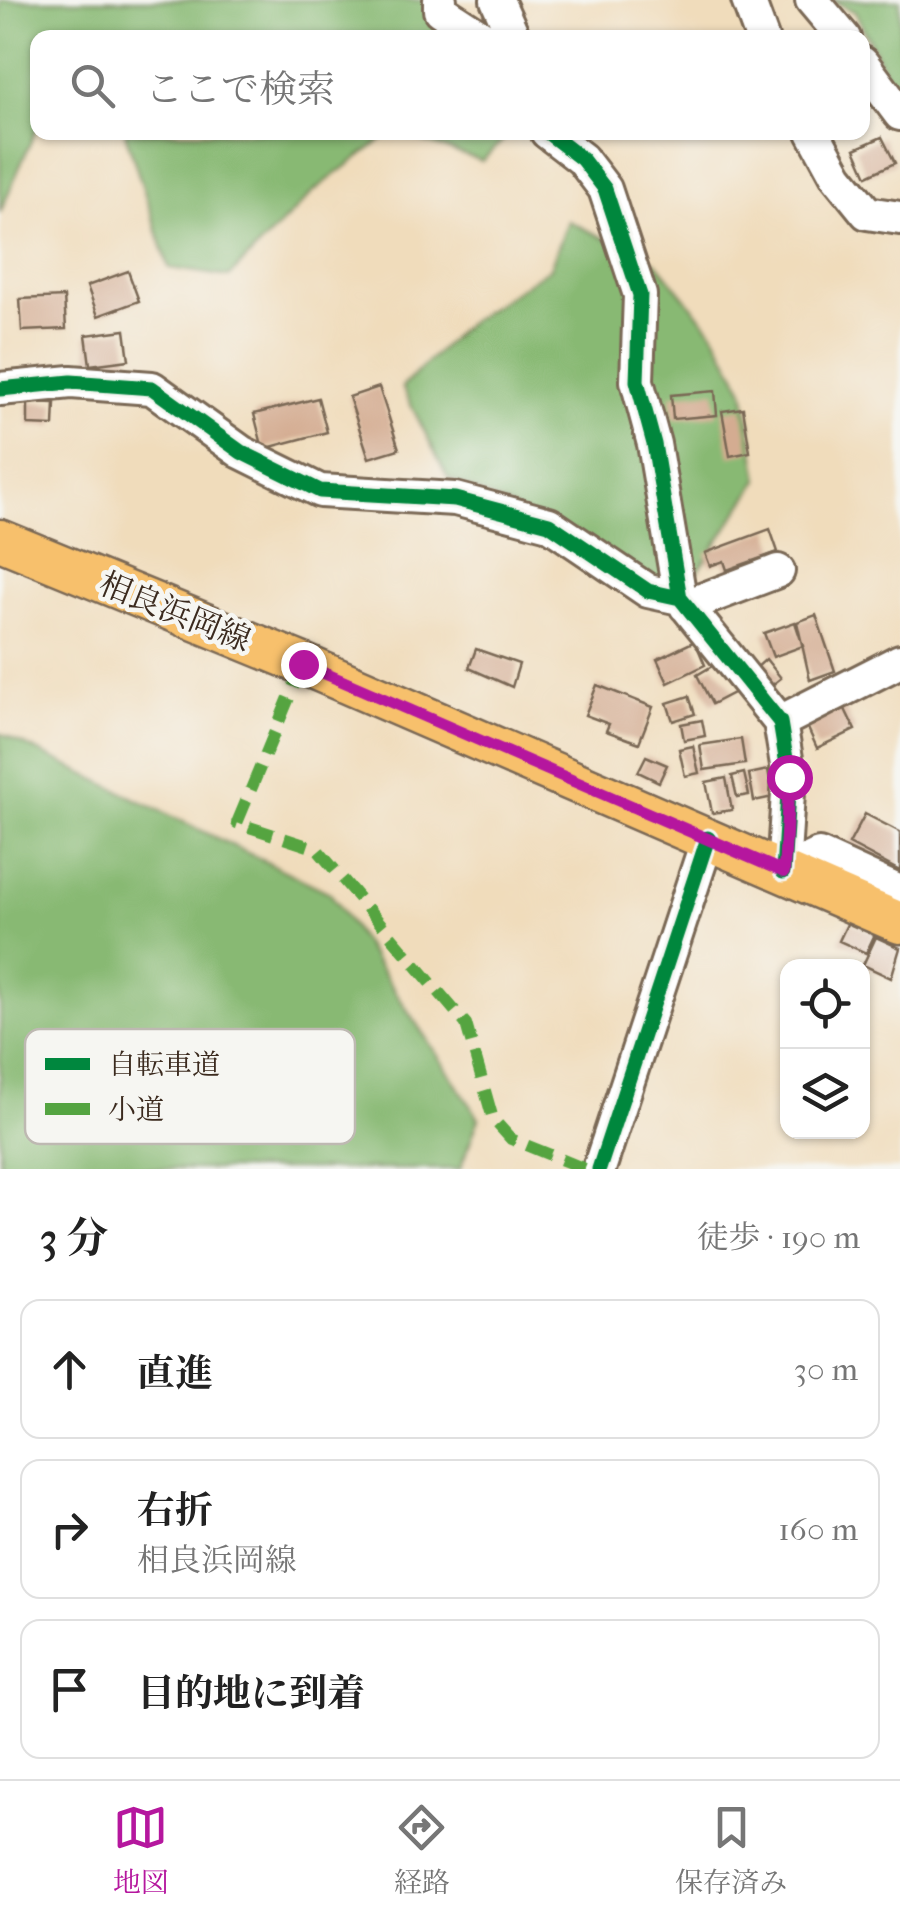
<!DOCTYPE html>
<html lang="ja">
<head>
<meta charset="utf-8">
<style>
  :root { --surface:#fff; --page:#f2f2f2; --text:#222; --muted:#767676; --line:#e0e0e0; --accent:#b5179e }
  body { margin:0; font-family:"IM FELL French Canon","Noto Serif JP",serif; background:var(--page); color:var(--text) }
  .controls { position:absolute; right:30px; bottom:30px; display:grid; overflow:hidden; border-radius:20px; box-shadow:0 2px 8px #0004 }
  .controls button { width:90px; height:90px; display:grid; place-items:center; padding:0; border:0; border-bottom:2px solid var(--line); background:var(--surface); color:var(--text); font:50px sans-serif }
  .stop { position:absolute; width:30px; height:30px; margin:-22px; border:8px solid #b5179e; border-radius:50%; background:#fff }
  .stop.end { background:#b5179e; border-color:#fff; box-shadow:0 2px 10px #0008 }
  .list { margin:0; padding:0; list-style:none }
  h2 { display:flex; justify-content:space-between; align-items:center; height:130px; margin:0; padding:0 40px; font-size:42px }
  h2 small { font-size:32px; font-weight:400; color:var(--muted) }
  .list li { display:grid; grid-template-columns:65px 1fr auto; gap:30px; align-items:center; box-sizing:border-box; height:140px; margin:0 20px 20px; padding:0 20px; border:2px solid var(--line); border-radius:20px }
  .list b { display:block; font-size:38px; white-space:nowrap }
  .list p { margin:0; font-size:32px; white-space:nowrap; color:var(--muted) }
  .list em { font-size:32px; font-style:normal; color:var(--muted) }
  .icon { flex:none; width:55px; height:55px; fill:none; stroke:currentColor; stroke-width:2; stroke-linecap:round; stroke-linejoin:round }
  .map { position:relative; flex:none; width:900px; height:1169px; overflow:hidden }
  .search { position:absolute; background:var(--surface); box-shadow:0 2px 8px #0004; left:30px; right:30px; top:30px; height:110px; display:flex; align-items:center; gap:25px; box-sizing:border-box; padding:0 35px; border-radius:20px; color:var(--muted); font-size:38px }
  .sheet { height:610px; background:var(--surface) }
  nav { display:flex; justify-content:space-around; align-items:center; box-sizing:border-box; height:140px; border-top:2px solid var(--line); background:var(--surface); font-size:28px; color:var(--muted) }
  nav a { display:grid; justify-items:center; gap:5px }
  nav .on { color:var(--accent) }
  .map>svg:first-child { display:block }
  .forest { fill:#88b973; stroke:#627248; stroke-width:2.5 }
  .building { fill:#d4ac91 }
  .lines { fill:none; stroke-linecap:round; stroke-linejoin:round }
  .minor-casing { stroke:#7a6855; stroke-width:38 }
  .major-casing { stroke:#7a6855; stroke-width:45 }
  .minor { stroke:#fff; stroke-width:32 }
  .major { stroke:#f7c06c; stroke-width:40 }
  .quiet { stroke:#54a441; stroke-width:12; stroke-dasharray:25 12; stroke-linecap:butt }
  .cycleway-casing { stroke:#f6f6f2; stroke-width:21 }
  .cycleway { stroke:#00873e; stroke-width:15 }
  .route { stroke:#b5179e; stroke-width:12 }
  .labels { text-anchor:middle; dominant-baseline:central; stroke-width:9; stroke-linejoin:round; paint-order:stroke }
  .street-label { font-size:32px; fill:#3b2a1e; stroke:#f6f6f2 }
  .key { fill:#f6f6f2; stroke:#beb9b2; stroke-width:2.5 }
  .key-label { font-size:28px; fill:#3b2a1e }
</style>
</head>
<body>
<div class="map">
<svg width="900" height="1169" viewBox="0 0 900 1169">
  <rect width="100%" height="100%" fill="#f6f6f2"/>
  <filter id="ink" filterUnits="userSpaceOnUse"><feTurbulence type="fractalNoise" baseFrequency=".01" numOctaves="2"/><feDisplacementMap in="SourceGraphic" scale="20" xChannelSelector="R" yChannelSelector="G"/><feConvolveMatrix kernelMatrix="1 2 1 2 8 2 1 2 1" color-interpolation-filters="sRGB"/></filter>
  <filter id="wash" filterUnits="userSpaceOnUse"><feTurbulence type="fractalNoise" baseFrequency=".0048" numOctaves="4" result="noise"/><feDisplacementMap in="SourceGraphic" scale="40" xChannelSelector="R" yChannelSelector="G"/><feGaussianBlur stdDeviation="2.25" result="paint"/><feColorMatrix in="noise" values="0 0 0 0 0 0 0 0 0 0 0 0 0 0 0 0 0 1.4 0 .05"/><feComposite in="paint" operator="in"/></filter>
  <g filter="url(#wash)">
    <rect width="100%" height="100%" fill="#f0dcbb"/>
    <path class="forest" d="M0,0H441L472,37L38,38L37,127L0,213Z
      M831,0H900V101L855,12Z
      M125,133V132L391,133L315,190L229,277L169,268Z
      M398,133H510L482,161Z
      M568,221L657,263L714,333L744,390L759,480L680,598L549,524L448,478L402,387L465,325L550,268Z
      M0,733L330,893L479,1118L460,1169H0Z"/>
    <g id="blocks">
      <path class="building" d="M882,137L895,163L867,176L855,149Z
        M128,271L139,301L98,316L87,286Z
        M64,297L66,329L22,331L20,299Z
        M125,330L129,360L90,365L86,335Z
        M379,387L399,449L369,458L349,397Z
        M715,391L717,415L673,419L671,395Z
        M318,398L327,432L263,449L254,414Z
        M28,402L55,403L54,426L28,425Z
        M743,408L750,452L730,456L722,411Z
        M770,529L778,552L727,570L724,561L710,566L705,553Z
        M816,615L835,671L810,680L797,622Z
        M795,622L803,646L773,657L764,633Z
        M695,641L705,665L668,683L657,659Z
        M476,649L519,664L512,687L469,668Z
        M766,659L781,678L771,686L756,668Z
        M714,665L735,692L712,704L697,675Z
        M597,685L653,707L639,743L606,731L609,724L585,715Z
        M689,696L695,714L673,721L667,703Z
        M844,707L855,730L817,748L806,724Z
        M702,720L705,736L684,740L681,724Z
        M741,739L745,764L704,770L700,745Z
        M693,746L699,773L685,776L679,749Z
        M646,756L667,765L659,782L638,772Z
        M768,770L773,797L754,801L749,774Z
        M744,773L749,795L737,797L732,776Z
        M726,778L732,810L712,813L706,782Z
        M865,814L900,832V871L849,844Z
        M848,922L875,934L866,953L839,941Z
        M876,937L900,948L891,978L863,965Z"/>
    </g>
  </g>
  <g filter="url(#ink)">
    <use href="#blocks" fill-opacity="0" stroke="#7a6855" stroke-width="2.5"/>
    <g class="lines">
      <g class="minor-casing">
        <path id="minor" d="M440,0V10L483,38
          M497,0L514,38
          M748,0L762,38
          M812,0L844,38
          M862,63L900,114
          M547,132L582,159L605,189L640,295L637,381L654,444L680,598L780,722L789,777L783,872L819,855L900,892
          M813,132L837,176L867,213L900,218
          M0,389L71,382L152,388L241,452L320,491L455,499L549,524L648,591L680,598
          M686,606L778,571
          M780,722L900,661
          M599,1169L708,838"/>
      </g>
      <g class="major-casing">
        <path id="major" d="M0,540L303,664L900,923"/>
      </g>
      <use href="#minor" class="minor"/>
      <use href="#major" class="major"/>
      <path class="quiet" d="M303,664L237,823L317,849L466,1024L493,1119L511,1139L585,1169"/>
      <g class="cycleway-casing">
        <path id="cycleway" d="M547,132L582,159L605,189L640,295L637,381L654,444L680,598L780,722L789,777L783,872
          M0,389L71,382L152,388L241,452L320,491L455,499L549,524L648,591L680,598
          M599,1169L708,838"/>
      </g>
      <use href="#cycleway" class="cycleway"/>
    </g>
  </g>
  <g class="lines" filter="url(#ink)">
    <path class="route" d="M303,664L784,872L789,777"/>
  </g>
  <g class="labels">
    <g class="street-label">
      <text transform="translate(175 612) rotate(22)">相良浜岡線</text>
    </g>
  </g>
  <rect x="25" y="1029" width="330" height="115" rx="15" class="key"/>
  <rect x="45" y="1058" width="45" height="12" fill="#00873e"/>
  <rect x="45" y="1103" width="45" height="12" fill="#54a441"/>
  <g class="key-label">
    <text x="108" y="1074">自転車道</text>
    <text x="108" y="1119">小道</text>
  </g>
</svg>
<div class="controls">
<button><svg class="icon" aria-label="locate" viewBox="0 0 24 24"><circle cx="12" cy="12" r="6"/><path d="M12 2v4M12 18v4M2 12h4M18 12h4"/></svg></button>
<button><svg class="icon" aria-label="layers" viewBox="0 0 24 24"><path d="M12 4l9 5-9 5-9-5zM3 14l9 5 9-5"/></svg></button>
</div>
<div class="stop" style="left:789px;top:777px"></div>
<div class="stop end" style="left:303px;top:664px"></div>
<div class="search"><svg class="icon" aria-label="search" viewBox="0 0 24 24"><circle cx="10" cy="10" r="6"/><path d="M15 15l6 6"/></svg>ここで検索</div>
</div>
<section class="sheet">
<h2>3 分<small>徒歩 · 190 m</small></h2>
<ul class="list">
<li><svg class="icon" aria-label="ahead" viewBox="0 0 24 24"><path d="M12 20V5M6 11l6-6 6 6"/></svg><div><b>直進</b></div><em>30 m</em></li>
<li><svg class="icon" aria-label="right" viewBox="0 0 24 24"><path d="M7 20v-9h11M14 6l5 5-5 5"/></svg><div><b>右折</b><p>相良浜岡線</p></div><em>160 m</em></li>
<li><svg class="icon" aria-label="arrive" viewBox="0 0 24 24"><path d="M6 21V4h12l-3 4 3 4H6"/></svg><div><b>目的地に到着</b></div></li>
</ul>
</section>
<nav>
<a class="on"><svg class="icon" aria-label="map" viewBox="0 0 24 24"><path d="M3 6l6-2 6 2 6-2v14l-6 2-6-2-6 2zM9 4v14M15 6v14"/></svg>地図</a>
<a><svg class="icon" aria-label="directions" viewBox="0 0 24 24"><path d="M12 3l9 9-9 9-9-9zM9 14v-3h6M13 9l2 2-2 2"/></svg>経路</a>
<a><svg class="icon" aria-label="saved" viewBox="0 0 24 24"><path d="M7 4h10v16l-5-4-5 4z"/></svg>保存済み</a>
</nav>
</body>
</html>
